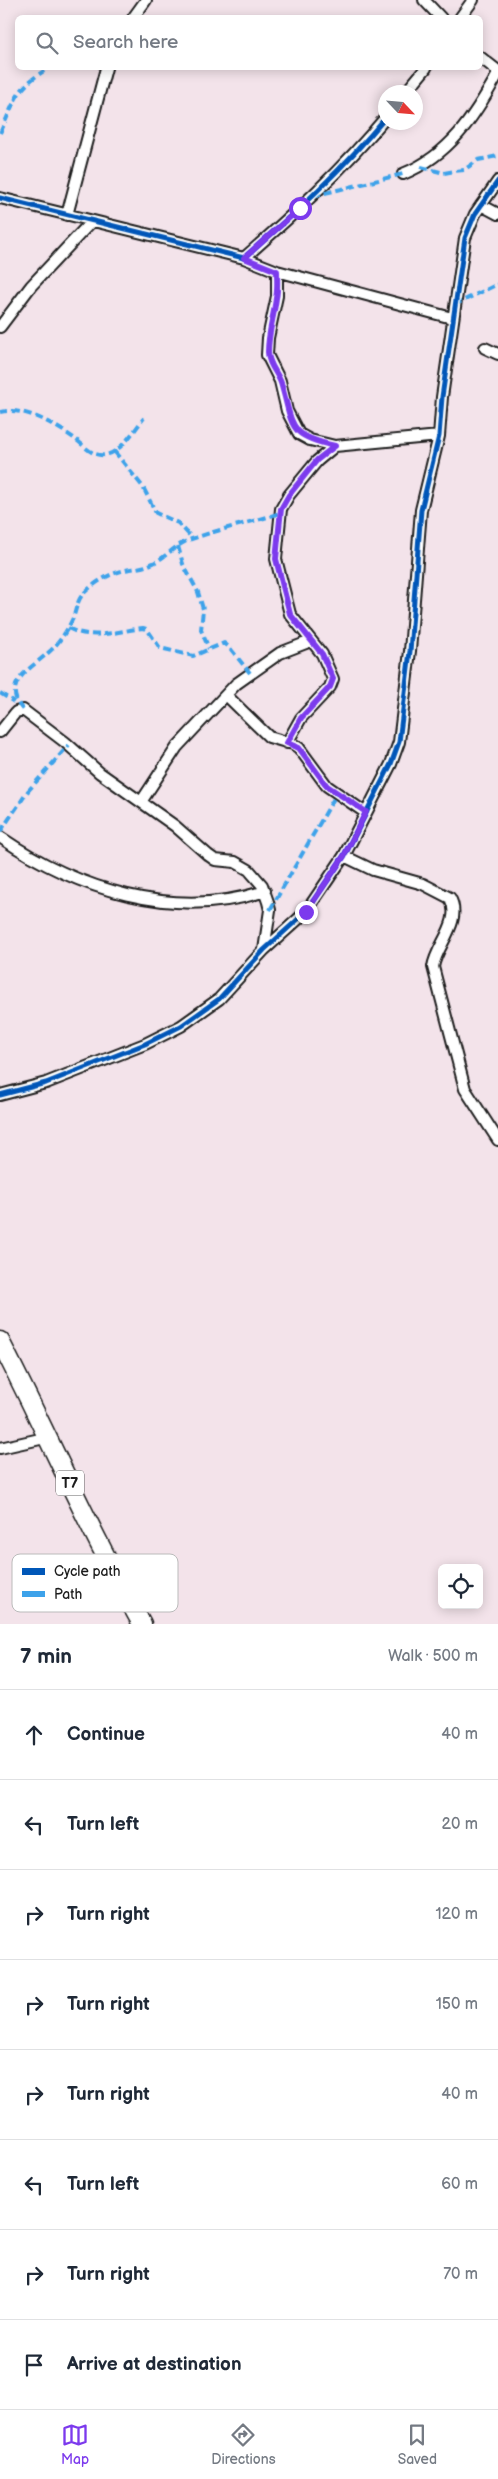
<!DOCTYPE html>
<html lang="en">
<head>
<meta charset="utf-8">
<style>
  :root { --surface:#fff; --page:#f2f2f3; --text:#1f2937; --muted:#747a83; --line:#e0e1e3; --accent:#7c3aed }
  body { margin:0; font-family:"Balsamiq Sans",sans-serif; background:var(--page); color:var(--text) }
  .controls { position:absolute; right:15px; bottom:15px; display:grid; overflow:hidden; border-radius:8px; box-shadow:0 2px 12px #0003 }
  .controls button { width:45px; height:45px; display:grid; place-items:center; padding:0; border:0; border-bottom:1px solid var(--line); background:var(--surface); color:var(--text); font:25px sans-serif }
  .compass { position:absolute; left:378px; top:85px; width:45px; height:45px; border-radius:50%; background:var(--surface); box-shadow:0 2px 12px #0003; rotate:116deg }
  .stop { position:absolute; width:15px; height:15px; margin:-11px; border:4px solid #7c3aed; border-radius:50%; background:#fff }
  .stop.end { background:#7c3aed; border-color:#fff; box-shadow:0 1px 5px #0008 }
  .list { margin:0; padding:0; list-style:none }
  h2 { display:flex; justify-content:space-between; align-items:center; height:65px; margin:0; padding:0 20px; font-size:21px }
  h2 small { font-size:16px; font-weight:400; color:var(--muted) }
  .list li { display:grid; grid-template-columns:32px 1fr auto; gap:15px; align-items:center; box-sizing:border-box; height:90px; padding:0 20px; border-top:1px solid var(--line) }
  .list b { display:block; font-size:19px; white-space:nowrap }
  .list em { font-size:16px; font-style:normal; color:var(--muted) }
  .icon { flex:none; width:28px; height:28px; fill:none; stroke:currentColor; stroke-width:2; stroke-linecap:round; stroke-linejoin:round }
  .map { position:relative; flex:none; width:498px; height:1624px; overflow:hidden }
  .search { position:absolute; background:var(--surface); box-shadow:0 2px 12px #0003; left:15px; right:15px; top:15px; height:55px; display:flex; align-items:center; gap:12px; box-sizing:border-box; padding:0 18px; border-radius:8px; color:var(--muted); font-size:19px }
  .sheet { height:785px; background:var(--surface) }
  nav { display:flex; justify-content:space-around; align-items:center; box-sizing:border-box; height:70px; border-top:1px solid var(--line); background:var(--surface); font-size:14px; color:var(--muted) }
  nav a { display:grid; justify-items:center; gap:2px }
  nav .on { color:var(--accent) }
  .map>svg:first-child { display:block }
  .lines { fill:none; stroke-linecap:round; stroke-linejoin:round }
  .street-casing { stroke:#1c1c1c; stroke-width:14 }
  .highway-casing { stroke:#1c1c1c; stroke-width:21 }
  .street { stroke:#fff; stroke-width:10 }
  .highway { stroke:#fff; stroke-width:18 }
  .quiet { stroke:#3da2ea; stroke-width:4; stroke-dasharray:8 4; stroke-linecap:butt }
  .cycleway-casing { stroke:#fff; stroke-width:8 }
  .cycleway { stroke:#0057b8; stroke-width:5 }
  .route { stroke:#7c3aed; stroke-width:6 }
  .labels { text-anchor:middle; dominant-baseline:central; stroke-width:4.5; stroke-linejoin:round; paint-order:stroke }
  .shield { fill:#fff; stroke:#606060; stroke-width:1 }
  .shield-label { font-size:15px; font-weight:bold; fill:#1c1c1c }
  .key { fill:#fff; stroke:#bbb; stroke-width:1 }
  .key-label { font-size:14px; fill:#1c1c1c }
</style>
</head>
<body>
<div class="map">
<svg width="498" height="1624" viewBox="0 0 498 1624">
  <rect width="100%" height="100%" fill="#f3e3ea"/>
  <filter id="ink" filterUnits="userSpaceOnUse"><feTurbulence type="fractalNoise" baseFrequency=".02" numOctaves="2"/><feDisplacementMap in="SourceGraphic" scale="10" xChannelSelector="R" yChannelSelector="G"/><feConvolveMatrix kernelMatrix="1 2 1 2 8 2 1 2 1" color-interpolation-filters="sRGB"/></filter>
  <g filter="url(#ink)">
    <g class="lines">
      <g class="street-casing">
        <path id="street" d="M424,0L441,18
          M133,18L146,0
          M460,18L473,0
          M480,57L498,71
          M406,92L426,68
          M403,174C450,155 474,117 498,74
          M0,198L244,258C294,214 343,169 386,117
          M481,205L498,214
          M67,215L106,68
          M244,258L277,271L452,318
          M277,271V296L268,338L267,355L280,381L287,411L299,434L310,440L335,446L439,436
          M0,327L31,286L92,221
          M485,348L498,354
          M226,695L269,737L293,744L299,748L327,786L366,813
          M0,732L16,712L23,710L65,742L100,773L175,826L208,855L215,860L235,862L249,870L262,885L268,902L270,910L264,950
          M287,743L301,718L330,687L333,679L322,654L290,614L276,559L281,509L289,495L317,461L335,446
          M141,802L177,747L236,684L280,653L311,641
          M0,837C76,889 174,921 265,891
          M344,856L373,870L423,884L450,898C463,922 436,945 433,967L465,1089L498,1140
          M0,1095L46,1083L145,1044L181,1026L219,999L264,950L306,912L344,856L391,764L399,742L410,651L421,510L439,436L442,397L465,238L475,214L498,181
          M0,1448L49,1437"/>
      </g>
      <g class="highway-casing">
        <path id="highway" d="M0,1341C48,1435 90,1532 142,1624"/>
      </g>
      <use href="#street" class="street"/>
      <use href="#highway" class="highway"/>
      <path class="quiet" d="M0,133C14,104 15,89 44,71
        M421,167L444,173L455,171L464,170L478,160L498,156
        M313,196L403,174
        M454,305L498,284
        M0,412C24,406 56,425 75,439C84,445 92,457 105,455C121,453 135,429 144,418
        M114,451L143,487L156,513L178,523L193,539
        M178,546L183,564L198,592L203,609L201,630L209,649
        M68,628C92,641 118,631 143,628L147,629L160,648L193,656L224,643L229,647L250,673
        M0,693L14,702
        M23,710C0,683 31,669 49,652C59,643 67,631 73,618C76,610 77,601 83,594C95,582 109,574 125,570C134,568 143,568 151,564C163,560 175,545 189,540C219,529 250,523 280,513
        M0,832L28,791L69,745
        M270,910L337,793"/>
      <g class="cycleway-casing">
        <path id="cycleway" d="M0,198L244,258C294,214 343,169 386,117
          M0,1095L46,1083L145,1044L181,1026L219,999L264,950L306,912L344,856L391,764L399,742L410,651L421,510L439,436L442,397L465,238L475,214L498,181"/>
      </g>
      <use href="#cycleway" class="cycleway"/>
    </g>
  </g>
  <g class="lines" filter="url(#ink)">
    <path class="route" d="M300,208L244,258L277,271C277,280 278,290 276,298C274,316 268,333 268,352C268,364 277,372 281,383C294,426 286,435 335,446L317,460L289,495L281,509L276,559L290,614L322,654L333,679L330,687L301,718L287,743L299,748L327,786L366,812L344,856L306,912"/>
  </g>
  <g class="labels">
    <rect class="shield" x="56" y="1470.5" width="28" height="25" rx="4"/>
    <g class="shield-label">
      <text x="70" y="1483">T7</text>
    </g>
  </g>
  <rect x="12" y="1554" width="166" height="58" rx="8" class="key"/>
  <rect x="22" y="1568" width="23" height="7" fill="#0057b8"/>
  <rect x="22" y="1591" width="23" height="6" fill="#3da2ea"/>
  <g class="key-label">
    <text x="54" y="1576">Cycle path</text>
    <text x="54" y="1599">Path</text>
  </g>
</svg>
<div class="controls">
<button><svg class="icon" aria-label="locate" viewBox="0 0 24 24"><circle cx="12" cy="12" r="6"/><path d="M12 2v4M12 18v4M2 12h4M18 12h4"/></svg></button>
</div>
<svg class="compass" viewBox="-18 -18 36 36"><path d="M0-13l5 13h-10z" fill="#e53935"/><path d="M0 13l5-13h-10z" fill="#747a83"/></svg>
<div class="stop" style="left:300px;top:208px"></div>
<div class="stop end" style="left:306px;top:912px"></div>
<div class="search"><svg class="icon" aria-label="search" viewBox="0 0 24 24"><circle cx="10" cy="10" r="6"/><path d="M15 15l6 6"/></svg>Search here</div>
</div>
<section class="sheet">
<h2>7 min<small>Walk · 500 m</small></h2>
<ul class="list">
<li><svg class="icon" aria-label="ahead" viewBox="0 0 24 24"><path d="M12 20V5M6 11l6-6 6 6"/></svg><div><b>Continue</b></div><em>40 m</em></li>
<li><svg class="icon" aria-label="left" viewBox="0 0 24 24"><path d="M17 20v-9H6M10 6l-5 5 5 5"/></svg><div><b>Turn left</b></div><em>20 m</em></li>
<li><svg class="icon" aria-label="right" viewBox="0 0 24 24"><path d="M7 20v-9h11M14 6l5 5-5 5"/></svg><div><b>Turn right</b></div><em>120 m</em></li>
<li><svg class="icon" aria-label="right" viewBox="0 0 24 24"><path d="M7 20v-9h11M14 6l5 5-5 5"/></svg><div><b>Turn right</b></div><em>150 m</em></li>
<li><svg class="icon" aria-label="right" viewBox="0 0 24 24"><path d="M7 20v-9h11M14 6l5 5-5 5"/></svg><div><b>Turn right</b></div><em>40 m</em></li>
<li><svg class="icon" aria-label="left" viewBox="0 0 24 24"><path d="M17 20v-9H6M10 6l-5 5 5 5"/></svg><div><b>Turn left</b></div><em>60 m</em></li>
<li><svg class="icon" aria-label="right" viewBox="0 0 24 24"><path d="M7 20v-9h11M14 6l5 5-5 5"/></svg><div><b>Turn right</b></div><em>70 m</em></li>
<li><svg class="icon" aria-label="arrive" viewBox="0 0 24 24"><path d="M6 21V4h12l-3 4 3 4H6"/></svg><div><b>Arrive at destination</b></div></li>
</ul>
</section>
<nav>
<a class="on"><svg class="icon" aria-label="map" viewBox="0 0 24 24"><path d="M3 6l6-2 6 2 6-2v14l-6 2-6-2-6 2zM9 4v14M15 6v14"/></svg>Map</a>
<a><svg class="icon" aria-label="directions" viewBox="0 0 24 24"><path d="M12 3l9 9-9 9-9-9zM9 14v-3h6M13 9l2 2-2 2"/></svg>Directions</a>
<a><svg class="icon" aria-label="saved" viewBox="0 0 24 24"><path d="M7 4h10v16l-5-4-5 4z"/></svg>Saved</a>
</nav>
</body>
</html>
